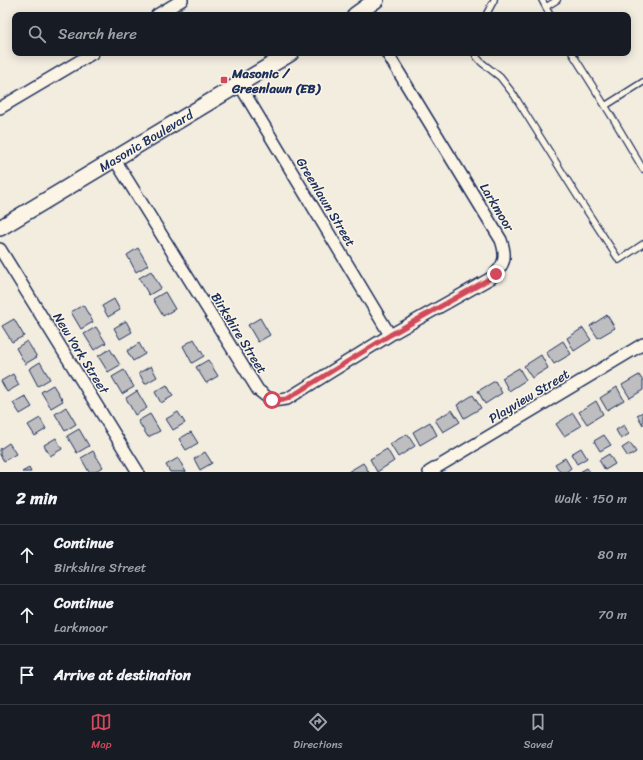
<!DOCTYPE html>
<html lang="en">
<head>
<meta charset="utf-8">
<style>
  :root { --surface:#171b24; --page:#20242c; --text:#f1f3f6; --muted:#9ea1a6; --line:#363941; --accent:#d1495b }
  body { margin:0; font-family:Sriracha,sans-serif; background:var(--page); color:var(--text) }
  .stop { position:absolute; width:12px; height:12px; margin:-9px; border:3px solid #d1495b; border-radius:50%; background:#fff }
  .stop.end { background:#d1495b; border-color:#fff; box-shadow:0 1px 4px #0008 }
  .list { margin:0; padding:0; list-style:none }
  h2 { display:flex; justify-content:space-between; align-items:center; height:52px; margin:0; padding:0 16px; font-size:17px }
  h2 small { font-size:13px; font-weight:400; color:var(--muted) }
  .list li { display:grid; grid-template-columns:26px 1fr auto; gap:12px; align-items:center; box-sizing:border-box; height:60px; padding:0 16px; border-top:1px solid var(--line) }
  .list b { display:block; font-size:15px; white-space:nowrap }
  .list p { margin:0; font-size:13px; white-space:nowrap; color:var(--muted) }
  .list em { font-size:13px; font-style:normal; color:var(--muted) }
  .icon { flex:none; width:22px; height:22px; fill:none; stroke:currentColor; stroke-width:2; stroke-linecap:round; stroke-linejoin:round }
  .map { position:relative; flex:none; width:643px; height:472px; overflow:hidden }
  .search { position:absolute; background:var(--surface); box-shadow:0 2px 10px #0003; left:12px; right:12px; top:12px; height:44px; display:flex; align-items:center; gap:10px; box-sizing:border-box; padding:0 14px; border-radius:8px; color:var(--muted); font-size:15px }
  .sheet { height:232px; background:var(--surface) }
  nav { display:flex; justify-content:space-around; align-items:center; box-sizing:border-box; height:56px; border-top:1px solid var(--line); background:var(--surface); font-size:11px; color:var(--muted) }
  nav a { display:grid; justify-items:center; gap:2px }
  nav .on { color:var(--accent) }
  .map>svg:first-child { display:block }
  .building { fill:#bebec0; stroke:#1b2f5e }
  .lines { fill:none; stroke-linecap:round; stroke-linejoin:round }
  .lane-casing { stroke:#1b2f5e; stroke-width:8 }
  .street-casing { stroke:#1b2f5e; stroke-width:14 }
  .secondary-casing { stroke:#1b2f5e; stroke-width:18 }
  .lane { stroke:#fcf5e5; stroke-width:5.5 }
  .street { stroke:#fcf5e5; stroke-width:11 }
  .secondary { stroke:#fcf5e5; stroke-width:15 }
  .route { stroke:#d1495b; stroke-width:5 }
  .poi-dot { fill:#d1495b; stroke:#fcf5e5; stroke-width:1.5 }
  .labels { text-anchor:middle; dominant-baseline:central; stroke-width:3; stroke-linejoin:round; paint-order:stroke }
  .poi-label { font-size:13px; font-weight:bold; fill:#1b2f5e; stroke:#fcf5e5; text-anchor:start }
  .street-label { font-size:13px; fill:#1b2f5e; stroke:#fcf5e5 }
</style>
</head>
<body>
<div class="map">
<svg width="643" height="472" viewBox="0 0 643 472">
  <rect width="100%" height="100%" fill="#f3ede0"/>
  <filter id="ink" filterUnits="userSpaceOnUse"><feTurbulence type="fractalNoise" baseFrequency=".025" numOctaves="2"/><feDisplacementMap in="SourceGraphic" scale="8" xChannelSelector="R" yChannelSelector="G"/><feConvolveMatrix kernelMatrix="1 2 1 2 8 2 1 2 1" color-interpolation-filters="sRGB"/></filter>
  <g filter="url(#ink)">
    <path class="building" d="M138,248L148,265L136,272L127,255Z
      M151,271L161,288L149,295L139,278Z
      M165,292L175,309L163,316L153,299Z
      M114,299L120,310L108,317L102,306Z
      M83,305L93,322L81,329L71,312Z
      M607,315L615,328L598,338L590,326Z
      M260,318L270,335L258,342L248,325Z
      M14,319L24,336L12,342L2,326Z
      M126,321L132,332L120,339L114,328Z
      M96,327L106,343L94,350L84,334Z
      M583,328L591,340L574,351L567,338Z
      M194,339L204,356L192,363L183,346Z
      M27,341L37,357L25,364L16,348Z
      M563,341L571,354L554,364L546,352Z
      M139,343L145,354L133,361L127,351Z
      M110,349L120,365L108,372L98,356Z
      M541,355L548,368L532,378L524,366Z
      M208,360L218,376L206,383L196,367Z
      M40,362L50,379L38,386L29,369Z
      M151,366L157,377L145,384L139,373Z
      M519,368L526,380L509,391L502,378Z
      M124,370L134,387L122,394L112,377Z
      M13,374L19,385L7,392L1,381Z
      M639,375L643,381V390L630,398L622,385Z
      M495,381L502,393L485,404L478,391Z
      M53,385L63,401L51,408L41,392Z
      M167,385L173,396L161,403L155,392Z
      M617,387L624,400L607,410L600,398Z
      M137,391L147,408L135,415L126,398Z
      M473,395L481,408L464,418L457,405Z
      M25,396L32,407L20,414L13,403Z
      M596,401L603,414L587,424L579,412Z
      M66,407L76,424L65,431L55,414Z
      M452,410L460,422L443,432L435,420Z
      M178,412L185,423L173,430L166,419Z
      M643,412V425L637,415Z
      M573,413L581,426L564,436L556,424Z
      M150,414L160,431L148,437L138,421Z
      M40,418L46,429L35,436L28,425Z
      M430,422L437,435L420,445L413,432Z
      M624,425L629,434L621,439L616,430Z
      M79,429L89,446L77,453L67,436Z
      M191,432L198,443L186,450L179,439Z
      M407,434L415,446L398,457L390,444Z
      M604,435L611,445L600,451L594,441Z
      M56,438L62,449L50,456L44,445Z
      M9,443L16,454L4,461L0,455V449Z
      M630,443L636,452L628,457L622,448Z
      M581,448L587,458L577,464L571,454Z
      M387,449L394,461L377,472L370,459Z
      M93,451L103,467L95,472H89L81,458Z
      M205,452L212,463L200,470L194,459Z
      M609,454L615,464L605,470L599,460Z
      M178,458L186,472H170L166,465Z
      M565,458L571,468L566,472H560L555,464Z
      M363,463L369,472H348Z
      M29,468L31,472H22Z
      M587,468L590,472H580Z"/>
    <g class="lines">
      <g class="lane-casing">
        <path id="lane" d="M542,0L550,15
          M546,7L557,0
          M486,15L494,0
          M475,53L476,56L481,62L500,77L514,95L581,202L619,260L643,244
          M572,53L614,120L643,169
          M605,106L643,82"/>
      </g>
      <g class="street-casing">
        <path id="street" d="M157,15L182,0
          M239,84L390,335
          M0,108L93,53
          M115,160L258,390L272,401L287,399L390,335L491,278C505,265 507,257 501,240L387,53
          M0,249L138,472
          M429,472L643,344"/>
      </g>
      <g class="secondary-casing">
        <g id="secondary">
          <path d="M355,15L376,0"/>
          <path id="s1" d="M0,228L291,53"/>
        </g>
      </g>
      <use href="#lane" class="lane"/>
      <use href="#street" class="street"/>
      <use href="#secondary" class="secondary"/>
    </g>
  </g>
  <g class="lines" filter="url(#ink)">
    <path class="route" d="M272,400L287,399L390,335L491,278L496,274"/>
  </g>
  <rect class="poi-dot" x="220" y="76" width="8" height="8" rx="2"/>
  <g class="labels">
    <g class="poi-label">
      <text x="232" y="73">Masonic /<tspan x="232" dy="15">Greenlawn (EB)</tspan></text>
    </g>
    <g class="street-label">
      <text stroke="none"><textPath href="#s1" startOffset="170">Masonic Boulevard</textPath></text>
      <text transform="translate(326 202) rotate(59)">Greenlawn Street</text>
      <text transform="translate(497 207) rotate(59)">Larkmoor</text>
      <text transform="translate(239 333) rotate(58)">Birkshire Street</text>
      <text transform="translate(81 353) rotate(58)">New York Street</text>
      <text transform="translate(529 396) rotate(-31)">Playview Street</text>
    </g>
  </g>
</svg>
<div class="stop" style="left:272px;top:400px"></div>
<div class="stop end" style="left:496px;top:274px"></div>
<div class="search"><svg class="icon" aria-label="search" viewBox="0 0 24 24"><circle cx="10" cy="10" r="6"/><path d="M15 15l6 6"/></svg>Search here</div>
</div>
<section class="sheet">
<h2>2 min<small>Walk · 150 m</small></h2>
<ul class="list">
<li><svg class="icon" aria-label="ahead" viewBox="0 0 24 24"><path d="M12 20V5M6 11l6-6 6 6"/></svg><div><b>Continue</b><p>Birkshire Street</p></div><em>80 m</em></li>
<li><svg class="icon" aria-label="ahead" viewBox="0 0 24 24"><path d="M12 20V5M6 11l6-6 6 6"/></svg><div><b>Continue</b><p>Larkmoor</p></div><em>70 m</em></li>
<li><svg class="icon" aria-label="arrive" viewBox="0 0 24 24"><path d="M6 21V4h12l-3 4 3 4H6"/></svg><div><b>Arrive at destination</b></div></li>
</ul>
</section>
<nav>
<a class="on"><svg class="icon" aria-label="map" viewBox="0 0 24 24"><path d="M3 6l6-2 6 2 6-2v14l-6 2-6-2-6 2zM9 4v14M15 6v14"/></svg>Map</a>
<a><svg class="icon" aria-label="directions" viewBox="0 0 24 24"><path d="M12 3l9 9-9 9-9-9zM9 14v-3h6M13 9l2 2-2 2"/></svg>Directions</a>
<a><svg class="icon" aria-label="saved" viewBox="0 0 24 24"><path d="M7 4h10v16l-5-4-5 4z"/></svg>Saved</a>
</nav>
</body>
</html>
